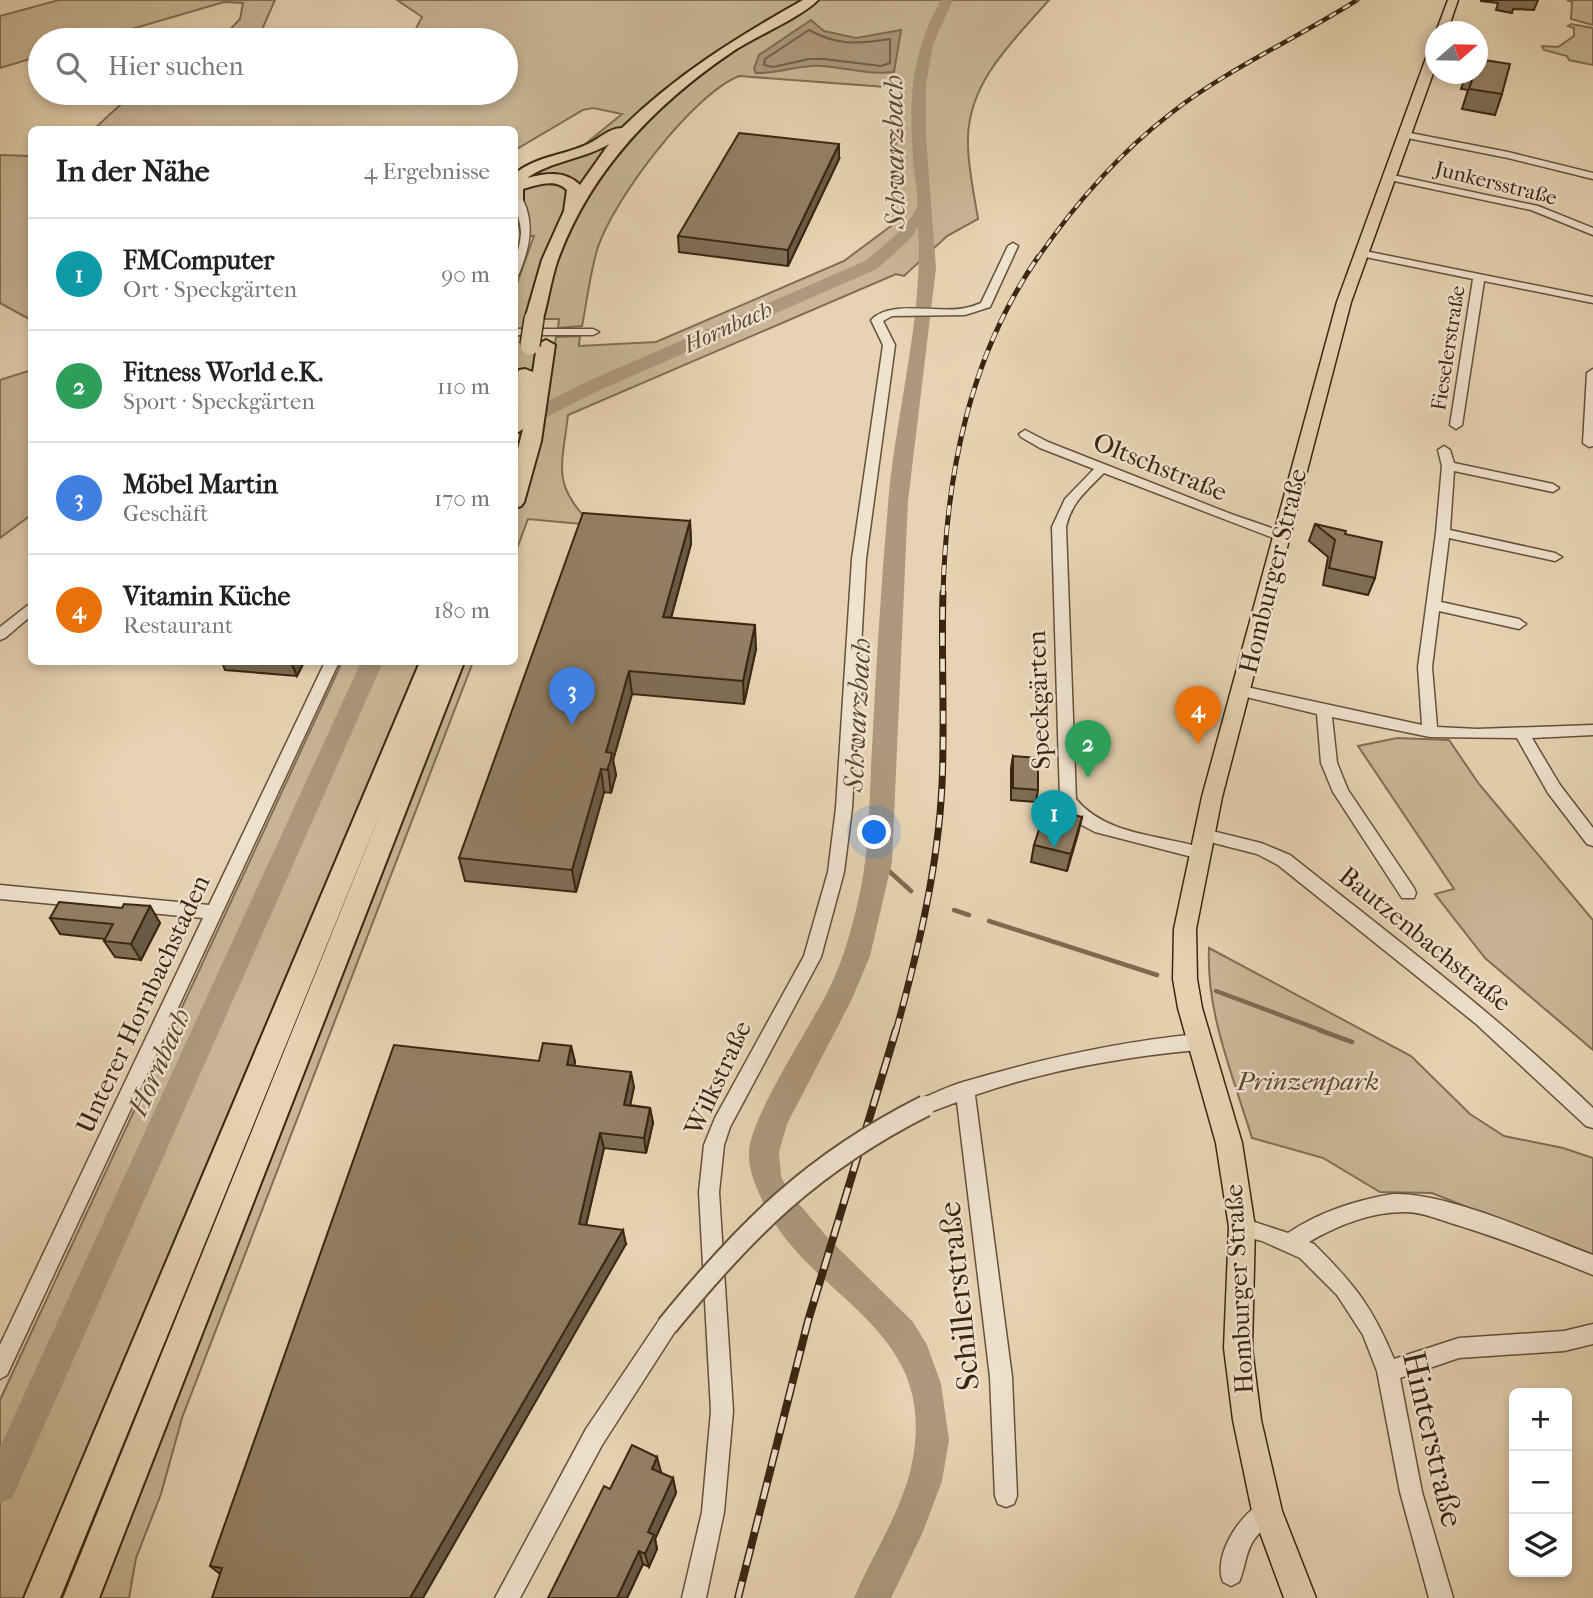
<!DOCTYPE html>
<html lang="de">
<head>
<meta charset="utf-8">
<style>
  :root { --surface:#fff; --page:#f2f2f2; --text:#222; --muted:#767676; --line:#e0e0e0; --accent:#8f2418 }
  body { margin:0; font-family:"IM FELL French Canon",serif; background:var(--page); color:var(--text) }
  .controls { position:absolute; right:21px; bottom:21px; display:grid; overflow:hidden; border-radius:10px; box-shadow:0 4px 10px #0003 }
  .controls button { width:63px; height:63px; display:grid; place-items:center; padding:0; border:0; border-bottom:2px solid var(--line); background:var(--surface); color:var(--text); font:35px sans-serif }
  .compass { position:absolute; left:1425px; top:21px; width:63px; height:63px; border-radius:50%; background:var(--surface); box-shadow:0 4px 10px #0003; rotate:70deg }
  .you { position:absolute; left:875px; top:833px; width:24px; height:24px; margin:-18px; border:5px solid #fff; border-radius:50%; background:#1a73e8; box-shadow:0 0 0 10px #1a73e833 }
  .badge { display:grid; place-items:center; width:46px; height:46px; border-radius:50%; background:var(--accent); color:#fff; font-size:23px; font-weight:700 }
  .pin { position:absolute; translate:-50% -58px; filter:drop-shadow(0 2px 4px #0008) }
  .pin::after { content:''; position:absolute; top:37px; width:24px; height:21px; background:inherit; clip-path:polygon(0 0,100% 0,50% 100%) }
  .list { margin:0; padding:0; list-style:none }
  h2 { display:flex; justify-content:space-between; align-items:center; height:91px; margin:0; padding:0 28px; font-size:30px }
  h2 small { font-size:23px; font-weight:400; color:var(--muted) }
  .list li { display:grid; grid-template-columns:46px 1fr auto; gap:21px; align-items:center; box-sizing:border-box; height:112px; padding:0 28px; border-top:2px solid var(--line) }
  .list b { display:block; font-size:26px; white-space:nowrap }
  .list p { margin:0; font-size:23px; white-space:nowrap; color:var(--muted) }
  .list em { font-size:23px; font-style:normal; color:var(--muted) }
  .icon { flex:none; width:38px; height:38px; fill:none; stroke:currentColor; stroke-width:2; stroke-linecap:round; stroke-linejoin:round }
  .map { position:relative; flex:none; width:1593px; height:1598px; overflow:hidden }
  .search { position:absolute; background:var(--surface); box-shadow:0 4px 10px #0003; left:28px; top:28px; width:490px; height:77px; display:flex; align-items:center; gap:18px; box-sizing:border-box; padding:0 24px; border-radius:38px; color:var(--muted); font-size:26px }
  .panel { position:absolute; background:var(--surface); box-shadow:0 4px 10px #0003; left:28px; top:126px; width:490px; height:539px; border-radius:10px }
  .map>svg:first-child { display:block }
  .green { fill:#c9b697; stroke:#806e54; stroke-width:2 }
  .water { fill:#ac987c; stroke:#7e6a51; stroke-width:2 }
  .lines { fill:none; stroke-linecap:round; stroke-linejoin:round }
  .shore { stroke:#725f46; stroke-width:2 }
  .stream-far1 { stroke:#7e6a51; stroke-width:4.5 }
  .stream { stroke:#7e6a51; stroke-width:5 }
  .river { fill:#ac987c; fill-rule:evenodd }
  .minor-casing { stroke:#645139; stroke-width:3 }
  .major-casing { stroke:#382610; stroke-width:3 }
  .highway-casing { stroke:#382610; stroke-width:4 }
  .minor { fill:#efe2ce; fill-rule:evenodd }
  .major { fill:#e7d3b3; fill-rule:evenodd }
  .highway { fill:#e7d3b3; fill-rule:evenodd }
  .rail-far3-casing { stroke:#382610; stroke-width:4.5 }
  .rail-far2-casing { stroke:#382610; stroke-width:5 }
  .rail-far1-casing { stroke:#382610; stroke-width:7 }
  .rail-casing { stroke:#382610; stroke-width:8 }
  .rail-far3 { stroke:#efe2ce; stroke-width:2.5; stroke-dasharray:8; stroke-linecap:butt }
  .rail-far2 { stroke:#efe2ce; stroke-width:3.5; stroke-dasharray:10; stroke-linecap:butt }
  .rail-far1 { stroke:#efe2ce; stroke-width:4.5; stroke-dasharray:13; stroke-linecap:butt }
  .rail { stroke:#efe2ce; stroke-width:5; stroke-dasharray:17; stroke-linecap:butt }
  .minor-bridge-casing { stroke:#645139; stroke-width:24; stroke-linecap:butt }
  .highway-bridge-casing { stroke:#382610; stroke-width:22; stroke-linecap:butt }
  .minor-bridge { stroke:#efe2ce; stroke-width:20 }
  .highway-bridge { stroke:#e7d3b3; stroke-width:19 }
  .wall { fill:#7e6e57; stroke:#382610; stroke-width:2 }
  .shaded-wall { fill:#675a47; stroke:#382610; stroke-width:2 }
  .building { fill:#938065; stroke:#382610; stroke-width:2 }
  .labels { text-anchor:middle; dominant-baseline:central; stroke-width:5; stroke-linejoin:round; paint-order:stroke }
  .far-street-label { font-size:21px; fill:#382610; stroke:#efe2ce }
  .far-water-label { font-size:23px; font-style:italic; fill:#5b4830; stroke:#efe2ce }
  .street-label { font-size:26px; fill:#382610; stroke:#efe2ce }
  .park-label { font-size:26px; font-style:italic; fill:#5c4a32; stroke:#efe2ce }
  .water-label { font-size:28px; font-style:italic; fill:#5b4830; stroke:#efe2ce }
  .near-street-label { font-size:32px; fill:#382610; stroke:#efe2ce }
</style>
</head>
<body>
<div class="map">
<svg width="1593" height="1598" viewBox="0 0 1593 1598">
  <rect width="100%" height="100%" fill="#e7d3b3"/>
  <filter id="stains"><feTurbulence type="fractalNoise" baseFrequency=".00286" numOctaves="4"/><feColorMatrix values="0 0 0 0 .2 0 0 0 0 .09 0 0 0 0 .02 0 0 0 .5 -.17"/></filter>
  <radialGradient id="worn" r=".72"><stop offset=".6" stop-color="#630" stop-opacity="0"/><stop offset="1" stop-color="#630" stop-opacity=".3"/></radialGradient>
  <path class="green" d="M59,0H275L263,27L264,39L286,40H220L240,19L243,3L224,2L94,40H40V56L0,68V16Z
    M397,0H1049C1014,40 969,81 968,138C967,164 974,193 978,219L947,236L904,276L896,274L568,415C562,468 551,484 592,525L528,519L515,554V447L541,437L550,379L515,396V336H522L521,345H555L556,337L580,336L579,346L656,342L844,261L891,226L899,88L739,76C692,95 614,199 598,247C590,272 587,301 582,326L558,328L559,319H526L523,328L515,329V289L534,236L521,235L515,209V172L584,145L622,114L593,108L583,110L515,150L514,130H93L133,93H506V40H410L422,17Z
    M1567,0H1593V25L1571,19L1572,2Z
    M1571,24L1593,28V65L1569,60L1567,56L1544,50L1542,46L1558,47L1574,36V28L1568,26Z
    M0,155L31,156V320L0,303Z
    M31,370V515L0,538V380Z
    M342,662H473L182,1418L161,1494L136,1558L129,1598H0V1400Z
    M1397,738L1449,740L1479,784L1593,920V1050L1485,958L1435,894L1454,889L1358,746Z
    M1209,948L1411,1056L1470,1114L1504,1136L1563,1148L1593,1158V1258L1432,1193L1380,1192L1323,1158L1252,1138C1233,1076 1206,1013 1209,948Z"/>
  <path class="water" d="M811,20L824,31L856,38L901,30L894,72C870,75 846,68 822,66C800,64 779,74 756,73L754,69L759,55Z"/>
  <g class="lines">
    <path class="shore" d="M809,30C838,46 858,44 890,39V63L881,66L824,59H809L773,67L764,65L765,59Z"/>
    <path class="stream-far1" d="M879,862L911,891
      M954,910L969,915
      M989,921L1157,975
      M1216,991L1323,1031"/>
    <path class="stream" d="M1319,1030L1352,1042"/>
    <path class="river" d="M941,0H953L933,44L926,85V137L936,268L908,501L892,862L870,956L851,1001L787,1124L779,1152L781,1176L788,1191L828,1238L913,1322L927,1345L941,1384L949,1440L942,1481L922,1534L891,1598H854C873,1553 902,1512 912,1463C940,1323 807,1301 762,1200C755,1184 748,1169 749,1151C751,1117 809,1028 827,993C841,966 849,938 856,910C870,857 869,802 872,748C876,667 881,586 888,505C895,415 924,317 918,227L910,239L877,269L600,390L525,428L514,429V418L586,382L865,261C879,249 912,225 917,206C919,195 913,170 913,157C909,97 911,54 941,0Z
      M361,662H383L12,1498L0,1503V1447Z"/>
    <g class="minor-casing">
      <path id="minor" d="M1405,132L1508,152L1593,173V179L1508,158L1402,137V133Z
        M1388,174L1538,206L1593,228V235L1531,210L1385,179V175Z
        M517,194C523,197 523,201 526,207C534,232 528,250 519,274L514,277C514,262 520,248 521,233C521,220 514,208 514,195Z
        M1013,243L1018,246L990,307L965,315L892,316L883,321L895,345L866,559L852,808L844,872L821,957L730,1127L724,1145L719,1192L733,1411L724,1512L706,1598H682L702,1512L711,1411L699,1192L704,1145L715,1118L804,956L828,872L836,808L852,559L883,345L871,320C891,299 939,314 965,308C971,307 976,305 981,303L1008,246Z
        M1360,250L1593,297V303L1484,281L1462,425L1456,429L1450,425L1473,279L1356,255L1355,253Z
        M514,329H593L599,332L593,335H514Z
        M1593,369V446L1589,447L1583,443L1587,373Z
        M1025,430L1048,442L1231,514L1286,533L1288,536L1286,539H1276L1104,473C1087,490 1071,503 1066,527L1076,799C1106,836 1163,835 1206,849L1208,853L1206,857L1200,859L1095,832L1076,822L1060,801L1052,527L1065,499L1094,469L1040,448L1021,437L1019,434Z
        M1444,446L1450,450L1454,463L1553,484L1559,488L1553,492L1454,471L1450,530L1555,553L1562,557L1555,561L1449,538L1441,602L1519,619L1526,624L1519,629L1439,611L1432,667L1437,727L1477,729L1593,725V735L1532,738L1560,785L1593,828V846L1587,844L1548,793L1517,738L1430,737L1332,717L1337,763L1348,790L1414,888L1416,893L1414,898H1402L1333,792L1321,763L1317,714L1242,696L1235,691L1242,686L1422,725L1418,667L1436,533L1442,466L1438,450Z
        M32,602V615L5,638L0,640V627Z
        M325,662H339L7,1375L0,1379V1345L203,918L0,899V885L209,905Z
        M1204,829L1261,843L1290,855C1393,937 1498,1016 1593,1108V1128L1586,1126L1475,1023L1278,865L1257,854L1198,839L1196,835L1198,831Z
        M1198,1034L1204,1036L1207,1042L1204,1048L1198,1050C1122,1057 1047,1070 975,1095L1012,1377L1017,1496L1014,1504L1006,1507L998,1504L995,1496L990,1377L957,1102L925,1114L918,1112L916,1106L918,1100C933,1094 949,1086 963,1082C1040,1059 1117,1042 1198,1034Z
        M1393,1194C1447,1192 1540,1235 1593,1255V1275C1548,1257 1503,1239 1457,1225C1440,1220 1423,1212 1405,1212C1371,1212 1338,1225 1309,1242L1314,1244C1354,1284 1372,1306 1394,1359L1459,1338L1564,1331L1593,1324V1344L1564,1351L1459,1358L1400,1378L1422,1492L1453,1598H1429L1400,1492L1377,1371L1363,1335L1337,1295L1300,1258L1262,1241L1235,1234L1232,1227L1235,1220L1242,1218L1288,1233C1319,1212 1356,1200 1393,1194Z
        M667,1316L674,1319L677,1326L674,1333L602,1445L520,1598H495L586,1429L660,1319Z
        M1267,1500L1275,1503L1278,1511C1273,1524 1259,1530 1252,1543C1245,1555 1245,1569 1239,1582L1231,1586L1223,1582C1212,1555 1242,1510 1267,1500Z"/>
    </g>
    <g class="major-casing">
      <path id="major" d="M1448,0H1458L1447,32H1436Z
        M1436,44V65L1351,302L1222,797L1196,929L1197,979L1202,1008L1242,1143L1255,1227L1252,1348L1261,1420L1282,1511L1316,1598H1284L1252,1511L1233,1420L1224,1348L1229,1227L1216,1143L1178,1008L1173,979L1174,929L1202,797L1337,302L1430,47Z"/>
    </g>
    <g class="highway-casing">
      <path id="highway" d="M803,0H818C802,17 754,37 732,52C654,105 589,172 557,262C551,281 548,300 543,319L540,323H528L525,319L542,260L564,211L567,190C555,178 538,185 523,189V200L514,201L517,172C538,156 565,155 588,144C599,139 609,128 622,128C676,75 737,37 803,0ZM609,144L580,185C565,170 546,173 527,178C551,161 584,159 609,144Z
        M546,340L555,345L541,441L524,502L521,506L514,508V465L523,429L514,435V381L519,370L525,369L533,372L537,345Z
        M420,662H464L99,1598H63L385,802L60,1598H24Z"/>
    </g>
    <use href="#minor" class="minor"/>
    <use href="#major" class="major"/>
    <use href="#highway" class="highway"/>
    <g class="rail-far3-casing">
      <path id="rail-far3" d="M1037,259C1075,204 1117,155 1170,114C1227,69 1296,39 1357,0"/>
    </g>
    <g class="rail-far2-casing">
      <path id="rail-far2" d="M943,595C946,475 969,357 1038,257"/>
    </g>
    <g class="rail-far1-casing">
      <path id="rail-far1" d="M896,1031C918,951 938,868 942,785C945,721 941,657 943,593"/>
    </g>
    <g class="rail-casing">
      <path id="rail" d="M738,1598L808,1321L896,1030"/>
    </g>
    <use href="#rail-far3" class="rail-far3"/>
    <use href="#rail-far2" class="rail-far2"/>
    <use href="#rail-far1" class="rail-far1"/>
    <use href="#rail" class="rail"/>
    <g class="minor-bridge-casing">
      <path id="minor-bridge" d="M667,1326C746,1229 812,1163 925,1106"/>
    </g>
    <g class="highway-bridge-casing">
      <path id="highway-bridge" d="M530,345L534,319"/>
    </g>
    <use href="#minor-bridge" class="minor-bridge"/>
    <use href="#highway-bridge" class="highway-bridge"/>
  </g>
  <path class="wall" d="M1481,0H1538L1534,10L1513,9L1512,13L1496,10L1498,3L1481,1Z
    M1466,74H1478L1502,94L1495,115L1462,109L1468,90L1461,89Z
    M839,159L788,266L679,252L678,236Z
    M690,521L691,544L671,618L756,649L744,704L632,694L613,760L616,775L613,785L611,793L604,792L576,892L465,881L459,858Z
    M1315,524L1345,534L1375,578L1368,595L1323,585L1328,557L1309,541Z
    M222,662H304L297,676L225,670Z
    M1013,756L1038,790L1036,802L1011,800V768Z
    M1082,817L1067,871L1031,862L1034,845Z
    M150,906L160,923L141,960L115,957L104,941L105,939L60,934L50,918L122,908Z
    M571,1046L575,1062L574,1066L634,1087L630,1105L650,1108L653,1123L646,1153L604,1148L586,1225L626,1244L220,1574L210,1566L539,1061Z
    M661,1472V1473L673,1478L676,1493L655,1539L657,1549L649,1567L643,1564L627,1598H548Z"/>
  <path class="shaded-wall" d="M839,144V159L788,266V250Z
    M690,521L691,544L665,640L663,617Z
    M755,625L756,649L744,704L743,681Z
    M291,662H304L297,676Z
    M629,671L632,694L613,760L616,775L611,793L606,752Z
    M601,769L604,792L576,892L572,870Z
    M1082,817L1078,834L1067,871L1071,854Z
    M150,906L160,923L141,960L131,944Z
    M571,1046L575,1062L570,1080L567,1065Z
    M631,1072L634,1087L627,1120L624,1105Z
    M650,1108L653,1123L646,1153L644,1138Z
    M600,1133L604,1148L583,1238L579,1224Z
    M623,1230L626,1244L423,1598H410Z
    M657,1457L661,1472L656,1483L652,1469Z
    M673,1478L676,1493L655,1539L657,1549L649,1567L645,1554L648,1532Z
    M639,1551L643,1564L627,1598H617Z"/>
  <path class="building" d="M1478,59L1510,64L1502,94L1469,89L1474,74H1478Z
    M739,133L839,144L788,250L678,236Z
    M583,513L690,521L663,617L755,625L743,681L629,671L606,752L612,753L610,762L607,770L601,769L572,870L459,858Z
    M1315,524L1346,531L1345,534L1382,542L1375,578L1329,568L1335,540Z
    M1013,756L1038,758V790L1013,788Z
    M1046,808L1082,817L1071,854L1034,845Z
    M59,902L122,908L124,904L150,906L131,944L104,941L113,924L50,918Z
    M543,1043L571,1046L567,1065L631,1072L624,1105L650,1108L644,1138L600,1133L579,1224L623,1230L410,1598H212L222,1568L210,1566L394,1045L539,1061Z
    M632,1445L657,1457L652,1469L673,1478L648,1532L654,1535L645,1554L639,1551L617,1598H548L604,1486L610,1489Z"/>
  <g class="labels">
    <g class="far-street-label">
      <text transform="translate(1496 183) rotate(14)">Junkersstraße</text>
      <text transform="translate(1448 348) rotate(-81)">Fieselerstraße</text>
    </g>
    <g class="far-water-label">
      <text transform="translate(728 327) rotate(-24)">Hornbach</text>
    </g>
    <g class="street-label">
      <text transform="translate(1160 467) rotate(22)">Oltschstraße</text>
      <text transform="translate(1273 571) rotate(-76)">Homburger Straße</text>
      <text transform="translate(1039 700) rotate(-92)">Speckgärten</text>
      <text transform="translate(1425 939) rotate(39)">Bautzenbachstraße</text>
      <text transform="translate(143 1004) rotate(-65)">Unterer Hornbachstaden</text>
      <text transform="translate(718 1078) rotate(-65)">Wilkstraße</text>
      <text transform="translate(1239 1289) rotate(-93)">Homburger Straße</text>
    </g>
    <g class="park-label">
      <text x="1308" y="1081">Prinzenpark</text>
    </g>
    <g class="water-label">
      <text transform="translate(894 152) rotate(-91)">Schwarzbach</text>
      <text transform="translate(857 715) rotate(-87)">Schwarzbach</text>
      <text transform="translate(159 1062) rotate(-66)">Hornbach</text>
    </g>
    <g class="near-street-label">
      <text transform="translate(959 1296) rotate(-96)">Schillerstraße</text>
      <text transform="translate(1433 1439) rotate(77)">Hinterstraße</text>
    </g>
  </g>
  <rect width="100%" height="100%" filter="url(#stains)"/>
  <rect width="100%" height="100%" fill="url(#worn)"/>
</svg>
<div class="controls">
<button>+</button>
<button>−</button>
<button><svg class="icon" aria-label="layers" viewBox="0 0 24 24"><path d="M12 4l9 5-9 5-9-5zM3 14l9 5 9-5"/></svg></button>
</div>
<svg class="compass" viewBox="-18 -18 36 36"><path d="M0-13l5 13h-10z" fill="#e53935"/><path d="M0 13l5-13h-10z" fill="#767676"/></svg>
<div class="you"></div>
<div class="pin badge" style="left:1054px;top:848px;background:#0f9aa8">1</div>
<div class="pin badge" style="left:1088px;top:778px;background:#2e9e5b">2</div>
<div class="pin badge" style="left:572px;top:725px;background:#3f7fe0">3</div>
<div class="pin badge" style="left:1198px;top:744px;background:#e8710a">4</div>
<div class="search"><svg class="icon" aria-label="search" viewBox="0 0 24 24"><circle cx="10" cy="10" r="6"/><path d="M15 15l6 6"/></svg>Hier suchen</div>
<section class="panel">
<h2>In der Nähe<small>4 Ergebnisse</small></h2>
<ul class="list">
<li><span class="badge" style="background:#0f9aa8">1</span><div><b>FMComputer</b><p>Ort · Speckgärten</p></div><em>90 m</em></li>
<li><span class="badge" style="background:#2e9e5b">2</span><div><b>Fitness World e.K.</b><p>Sport · Speckgärten</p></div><em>110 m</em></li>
<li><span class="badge" style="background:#3f7fe0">3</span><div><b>Möbel Martin</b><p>Geschäft</p></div><em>170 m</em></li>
<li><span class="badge" style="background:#e8710a">4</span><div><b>Vitamin Küche</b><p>Restaurant</p></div><em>180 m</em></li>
</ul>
</section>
</div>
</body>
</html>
